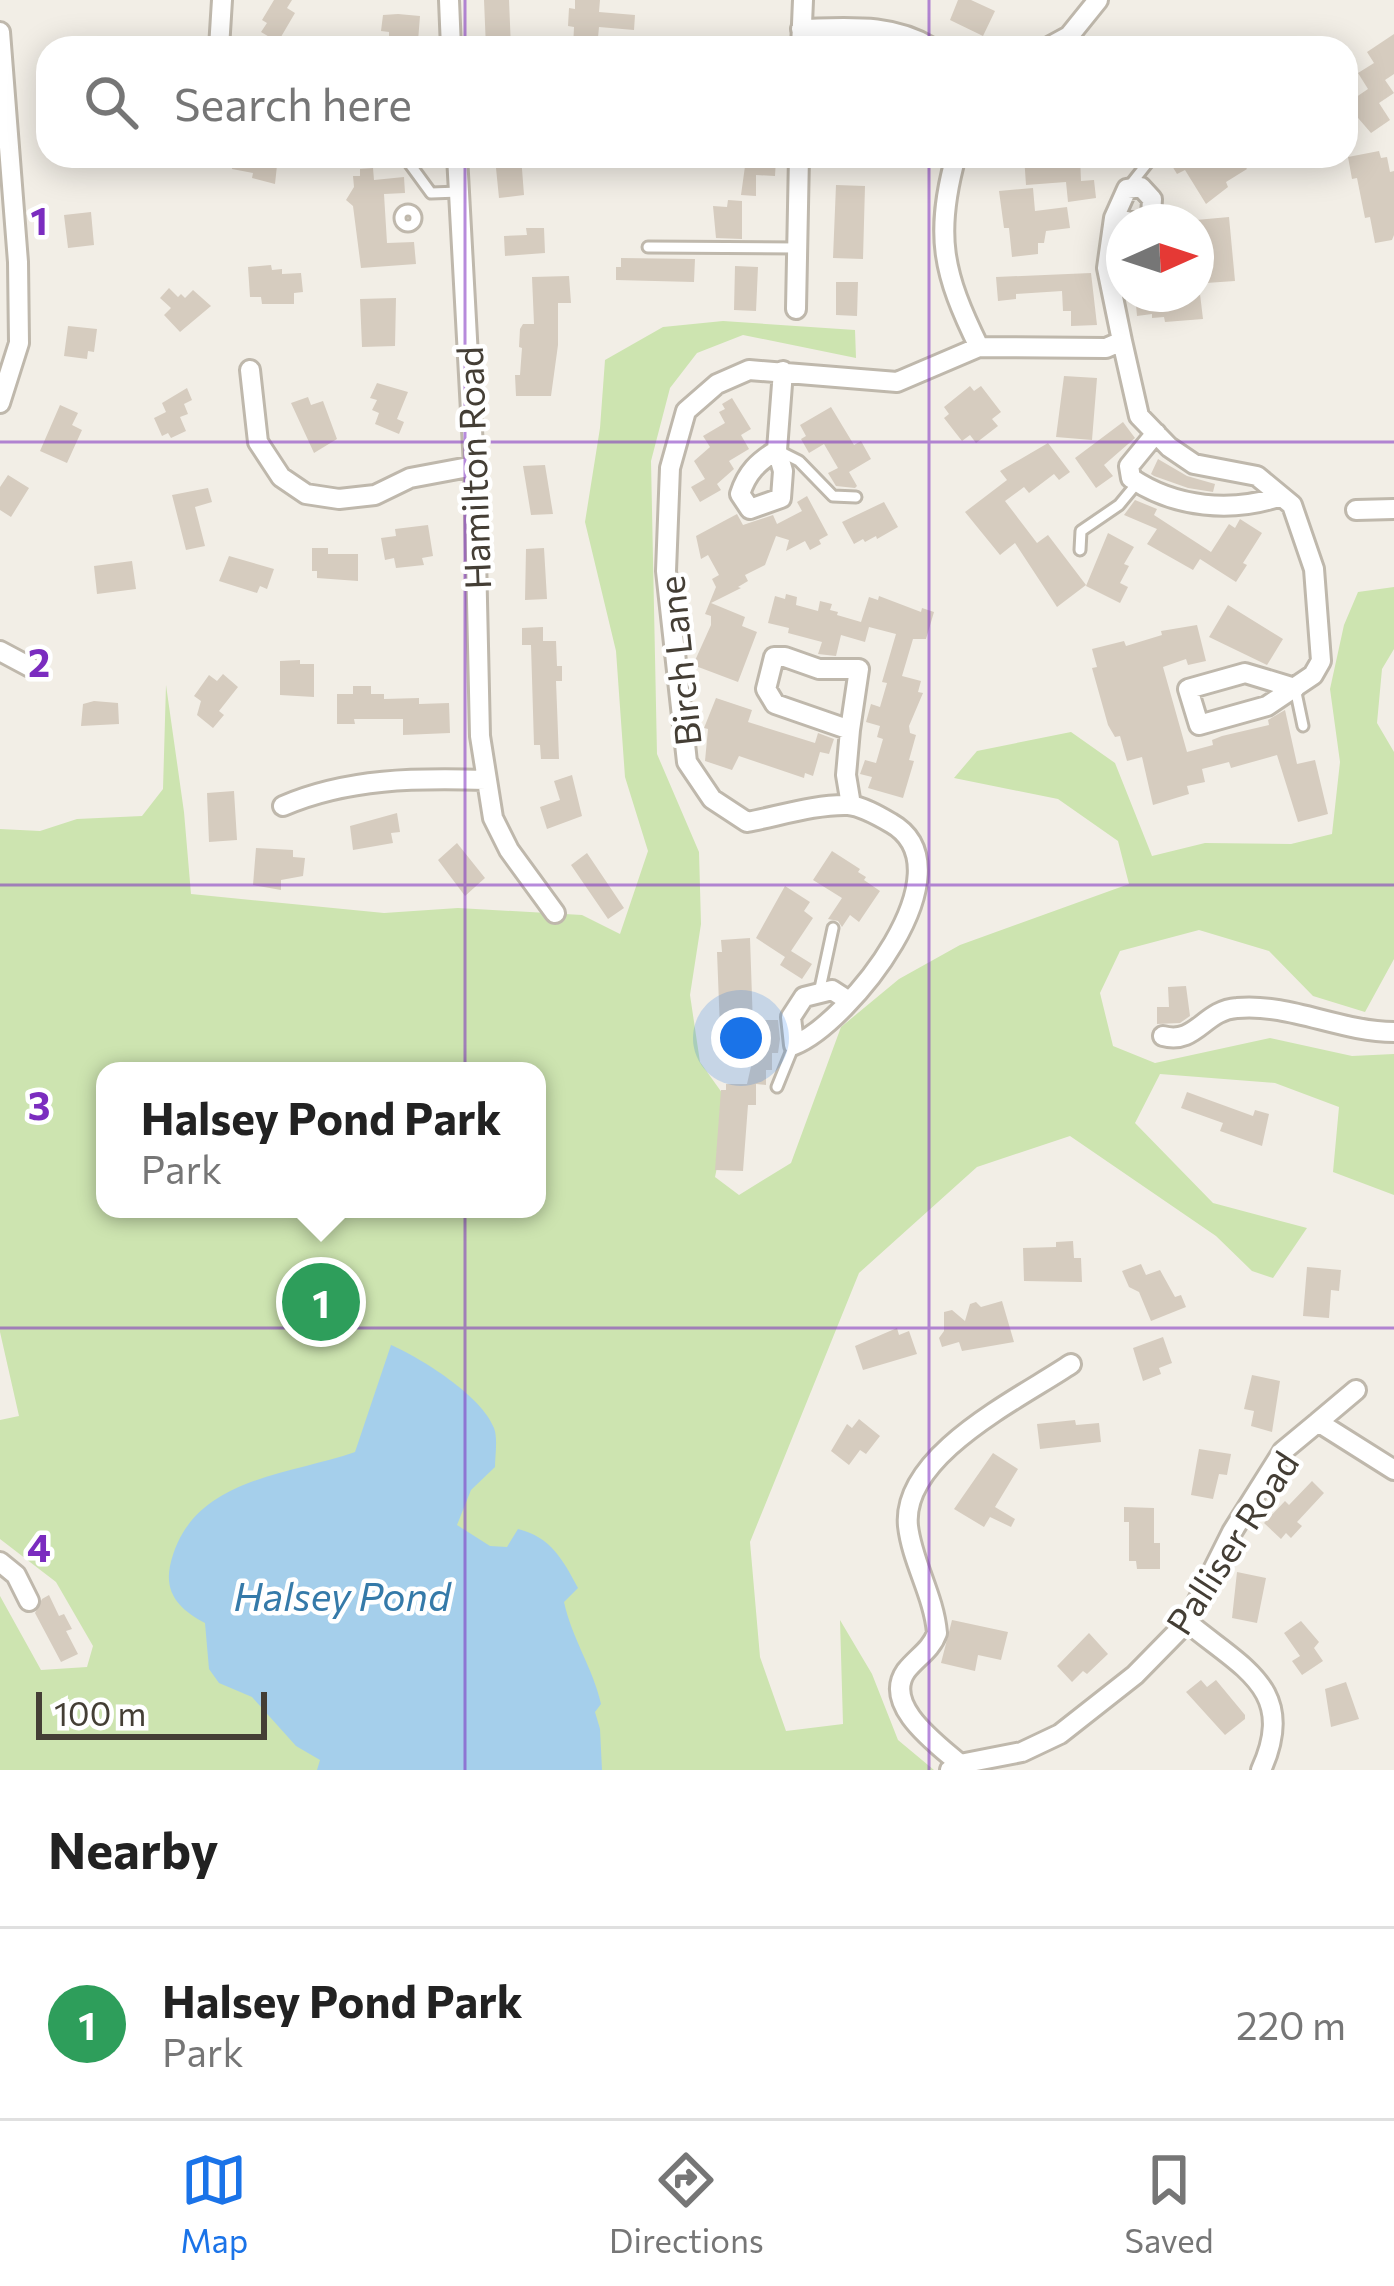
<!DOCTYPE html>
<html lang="en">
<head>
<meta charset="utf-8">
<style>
  :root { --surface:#fff; --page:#f2f2f2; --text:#222; --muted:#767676; --line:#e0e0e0; --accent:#1a73e8 }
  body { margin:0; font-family:Commissioner,sans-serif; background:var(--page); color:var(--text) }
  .compass { position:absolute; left:1106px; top:204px; width:108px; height:108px; border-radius:50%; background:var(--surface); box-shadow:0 6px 30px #0003; rotate:87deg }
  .scale { position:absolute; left:36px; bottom:30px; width:231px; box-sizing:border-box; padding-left:12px; border:6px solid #443e35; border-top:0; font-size:33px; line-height:42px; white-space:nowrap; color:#443e35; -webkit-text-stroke:9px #fff; paint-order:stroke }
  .you { position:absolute; left:741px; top:1038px; width:42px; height:42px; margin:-30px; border:9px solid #fff; border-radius:50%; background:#1a73e8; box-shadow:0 0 0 18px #1a73e833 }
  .badge { display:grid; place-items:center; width:78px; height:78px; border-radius:50%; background:var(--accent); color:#fff; font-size:39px; font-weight:700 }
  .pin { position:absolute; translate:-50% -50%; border:6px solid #fff; box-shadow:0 3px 12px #0006 }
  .popup { position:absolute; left:96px; top:1062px; width:450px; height:156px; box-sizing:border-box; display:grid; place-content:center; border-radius:24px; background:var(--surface); filter:drop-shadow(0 3px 9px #0005); font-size:39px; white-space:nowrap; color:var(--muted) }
  .popup b { font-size:45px; color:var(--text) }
  .popup::after { content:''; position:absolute; left:50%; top:100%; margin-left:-24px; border:24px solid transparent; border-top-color:var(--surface) }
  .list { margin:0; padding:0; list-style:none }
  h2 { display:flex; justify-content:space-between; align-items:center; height:156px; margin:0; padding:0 48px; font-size:51px }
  h2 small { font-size:39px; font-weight:400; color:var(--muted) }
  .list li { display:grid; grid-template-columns:78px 1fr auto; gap:36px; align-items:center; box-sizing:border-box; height:192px; padding:0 48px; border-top:3px solid var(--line) }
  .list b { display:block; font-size:45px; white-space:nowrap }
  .list p { margin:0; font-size:39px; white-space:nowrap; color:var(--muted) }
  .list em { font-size:39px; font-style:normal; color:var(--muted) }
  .icon { flex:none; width:66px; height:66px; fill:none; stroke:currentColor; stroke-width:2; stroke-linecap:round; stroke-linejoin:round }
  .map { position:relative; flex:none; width:1394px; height:1770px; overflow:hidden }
  .search { position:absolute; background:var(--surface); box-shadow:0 6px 30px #0003; left:36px; right:36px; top:36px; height:132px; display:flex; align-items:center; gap:30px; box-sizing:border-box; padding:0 42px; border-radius:36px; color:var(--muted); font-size:45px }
  .sheet { height:348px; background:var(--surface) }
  nav { display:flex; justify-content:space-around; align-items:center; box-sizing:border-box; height:168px; border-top:3px solid var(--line); background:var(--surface); font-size:33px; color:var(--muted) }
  nav a { display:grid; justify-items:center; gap:6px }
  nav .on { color:var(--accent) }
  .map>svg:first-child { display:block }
  .green { fill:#cde4b0; fill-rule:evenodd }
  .water { fill:#a5cfeb }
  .building { fill:#d6ccbf }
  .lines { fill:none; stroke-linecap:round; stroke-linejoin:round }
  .lane-casing { stroke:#bfb8ac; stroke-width:15 }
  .street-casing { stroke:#bfb8ac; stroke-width:24 }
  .lane { stroke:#fff; stroke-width:9 }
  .street { stroke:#fff; stroke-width:18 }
  .grid { fill:none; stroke:#7b2cbf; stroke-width:3; stroke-opacity:0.55 }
  .labels { text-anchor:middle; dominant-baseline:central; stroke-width:9; stroke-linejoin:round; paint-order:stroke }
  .street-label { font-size:36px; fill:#443e35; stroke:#fff }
  .water-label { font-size:39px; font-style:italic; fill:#357aa9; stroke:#fff }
  .grid-label { font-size:39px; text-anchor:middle; font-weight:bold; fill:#7b2cbf; stroke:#fff; stroke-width:9; stroke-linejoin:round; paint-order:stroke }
</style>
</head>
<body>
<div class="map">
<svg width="1394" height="1770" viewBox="0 0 1394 1770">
  <rect width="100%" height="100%" fill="#f2eee6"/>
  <path class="green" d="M723,321L855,330L856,358L743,335L697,353L670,388L651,461L657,754L699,852L701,924L690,995L700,1062L730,1104L715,1177L739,1195L791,1163L841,1027L899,979L960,945L1129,884L1118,841L1058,799L954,778L977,751L1071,732L1115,763L1152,856L1205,843L1291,844L1332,834L1340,762L1330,689L1344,625L1358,592L1394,587V649L1382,669L1377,723L1394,752V959L1365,1012L1313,996L1269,951L1199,930L1120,951L1100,993L1113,1046L1155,1063L1270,1038L1352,1056L1394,1054V1195L1333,1172L1339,1107L1275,1083L1160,1074L1135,1123L1213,1203L1307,1228L1273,1278L1252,1271L1216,1236L1070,1136L977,1167L859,1273L750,1542L760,1657L786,1731L843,1724L840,1620L872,1674L898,1740L934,1770H0V1596L41,1670L87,1667L93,1646L56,1582L0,1539V1420L19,1416L0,1332V829L40,831L77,819L142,816L163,789L166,685L184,812L191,894L384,913L458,908L582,915L620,934L648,851L625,777L616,651L585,522L600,428L605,360L663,327ZM105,1071H537V1209H105Z"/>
  <path class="water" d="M391,1345C421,1358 482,1396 494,1428C498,1438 495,1456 495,1467L471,1490L457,1525L490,1546L507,1547L518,1529C551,1537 563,1560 578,1588L564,1602C572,1639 593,1668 601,1704L595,1712L600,1729L602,1770H317L320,1760L296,1746L252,1697L219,1683L209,1669L205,1623C182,1611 164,1595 170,1566C189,1478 286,1476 355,1452Z"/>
  <path class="building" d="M274,0H292L287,8L295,13L278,42L261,32L267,23L262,20Z
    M484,0H509L511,48H486Z
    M575,0H600L599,12L635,15L634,30L599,27L597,48H573L574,27L568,26L569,8L575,9Z
    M958,0H971L995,11L983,36L950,20Z
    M398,14L420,16L418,41L389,43V32L381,31L383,15Z
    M1394,34V74L1385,80L1394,93L1379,103L1390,120L1371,133L1346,104L1368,89L1358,73L1374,63L1367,52Z
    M1379,151L1381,158L1387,157L1390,172L1394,171V235L1392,240L1375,243L1370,217L1365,218L1357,178L1352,179L1348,157Z
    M233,156H278L275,184L252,178L253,173L232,169Z
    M521,156L524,195L499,198L495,158Z
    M1024,156H1080L1081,181L1094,180L1096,198L1068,202L1066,182L1026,185Z
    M1166,156H1238L1247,169L1226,182L1228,187L1206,204L1185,170L1177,174Z
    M746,159H776L775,176L756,175V196L741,195Z
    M373,168L374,180L404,177L405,193L384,194L387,243L414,242L416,264L361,268L353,206L346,200L354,187L353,176H360V169Z
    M836,185L865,186L863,259L833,258Z
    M1033,188L1035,211L1067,207L1070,228L1046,231L1044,243H1038V254L1012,257L1009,228H1004L999,191Z
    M728,200L742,201V239L716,238L713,206L727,207Z
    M91,212L94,245L68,248L64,215Z
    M1229,217L1235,281L1206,283L1196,220Z
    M526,228H544L545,253L505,256L504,236L527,235Z
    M621,258L695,259L694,282L616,280V267H621Z
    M271,265L272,270L282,269V274L301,273L303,292L294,293V304H262L261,297H250L248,267Z
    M735,266L758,267L756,311L734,310Z
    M1091,273L1097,325L1071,326V311H1063L1062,291L1016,294V299L998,301L996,277Z
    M569,276L571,303H558V345L551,396H516L515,375H520L522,348L519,347L520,329L523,324H534L532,277Z
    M836,282H858L857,316L836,315Z
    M169,288L178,297L181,294L185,298L193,290L211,306L180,332L164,315L171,308L160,298Z
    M1135,294H1200L1203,319L1165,322L1164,317L1152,318V314L1137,316Z
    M396,298L395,346L362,347L360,299Z
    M68,326L97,329L94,352L88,351L87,359L64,356Z
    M1064,376L1097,378L1092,440L1056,437Z
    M377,383L408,392L397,419L404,422L399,434L375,424L379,413L372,410L377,400L370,398Z
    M970,386L974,391L981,386L1001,412L992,419L998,426L976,443L970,435L962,441L944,418L949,414L944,407Z
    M187,388L192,400L184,404L188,414L180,417L186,431L171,438L168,433L162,436L154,418L166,412L162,403Z
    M308,397L311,405L323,401L337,439L314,453L291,403Z
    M732,398L751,429L741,435L749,449L729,461L734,469L717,484L721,490L700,502L691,487L705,479L694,461L710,447L703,436L725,423L719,412L725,409L722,404Z
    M60,405L78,413L72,425L82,430L67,463L40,451Z
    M831,407L854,445L861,441L871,459L849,472L857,486L855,488L836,486L828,473L838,468L824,444L809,453L801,439L806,436L800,425Z
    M1123,422L1135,438L1104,465L1113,476L1096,488L1075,458Z
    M1048,443L1070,472L1059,480L1054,474L1029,493L1024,487L1005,501L1037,543L1048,535L1086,585L1057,607L1015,543L1000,555L965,512L1007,480L1000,471Z
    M1158,459L1187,476L1215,484L1213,492L1188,488L1154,476L1151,474Z
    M545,465L553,514L531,515L523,466Z
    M8,475L29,488L11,517L0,510V487Z
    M208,488L212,502L195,507L205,546L186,550L172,495Z
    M807,496L828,535L819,540L821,544L810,550L805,541L786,551L789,540L776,536L765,565L745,575L748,581L738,587L741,588L711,603L745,617L742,626L757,632L738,682L693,665L711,625V616L705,614L716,587L712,579L719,575L708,555L701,559L696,536L737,514L743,525L773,515L777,524L802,511L797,502Z
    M1135,500L1157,509L1154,515L1211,552L1229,524L1235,528L1240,519L1262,533L1243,563L1247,565L1236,582L1200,559L1193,570L1147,544L1157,529L1124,515Z
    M884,502L898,527L877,539L876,536L865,542L863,539L854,544L842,522Z
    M428,525L433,556L422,558L424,565L396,568L394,558L385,560L381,538L396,536L395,529Z
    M1108,533L1134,547L1124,564L1129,566L1120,583L1128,587L1120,603L1086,586Z
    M312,548H328V554H358V581L317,578V571H312Z
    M544,548L547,599L525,600L526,549Z
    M229,556L274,569L267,589L260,586L257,593L219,581Z
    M132,561L136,589L97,594L94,566Z
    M786,594L797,597L796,605L818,611L820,601L832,604L830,610L838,612L837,615L861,622L869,597L878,600L879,596L921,612L922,608L934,612L926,639H913L902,676L921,681L918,692L923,693L909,726L910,733L916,735L909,760L914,761L903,798L868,788L872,777L860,774L865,760L876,763L883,739L877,737L880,726L866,722L871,704L880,707L887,683L882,682L896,634L869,627L865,642L841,635L836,656L818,654L822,642L788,633L789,628L768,623L775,596L785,599Z
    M1228,605L1283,639L1267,665L1209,637Z
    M1197,625L1206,661L1188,665L1186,659L1163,667L1187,752L1213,745L1212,740L1222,736L1269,725L1268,720L1285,710L1297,764L1315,760L1328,814L1298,822L1277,755L1231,768L1229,762L1202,769L1205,782L1187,786L1189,794L1153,805L1142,757L1127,761L1120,736L1115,737L1108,725L1092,668L1097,667L1092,649L1124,641L1126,646L1162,635L1161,631Z
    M543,627V641H556L557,666H562V681H556L559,759H541L540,745H534L531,645H522V628Z
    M300,660V664H314V697L280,695V661Z
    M223,674L238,687L219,711L224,715L213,728L197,715L201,701L194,696L209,675L217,681Z
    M353,686H371V694H384V699L419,698V704L449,703L450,733L403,735V719H354L355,724H337V694H353Z
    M716,698L752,710L748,722L815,743L818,733L834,739L829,754L820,752L813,776L805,773L804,778L739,756L732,770L705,761L708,729L704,728Z
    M94,701L118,703L119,724L81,726L83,704Z
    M572,775L582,816L547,829L540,807L560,800L554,781Z
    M234,791L237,840L209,842L207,793Z
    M397,813L400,832L391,833L393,843L353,850L350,826Z
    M457,843L485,878L465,896L438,860Z
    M256,848L293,850V857L305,858L303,876L281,880V890L253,885Z
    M832,851L860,869L858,872L866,877L864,880L880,891L859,922L850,915L842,927L838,921L828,919L842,898L813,880Z
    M587,853L624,908L608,919L571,865Z
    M785,886L810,902L804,911L813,918L791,951L812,964L802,979L780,965L785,957L756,938Z
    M750,938L753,1026L720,1029L717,952H722L721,940Z
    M1186,986L1190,1016L1180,1023L1157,1024V1007H1169L1168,987Z
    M762,1020H778L780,1039L778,1053H772V1070H766V1085L756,1084V1105H748L743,1171L715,1170L721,1090H726V1084H747L754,1053H760Z
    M1187,1092L1253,1116L1255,1110L1269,1114L1262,1146L1220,1131L1223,1123L1181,1108Z
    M1073,1241L1074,1258H1081L1082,1282L1024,1281L1023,1248L1056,1247V1242Z
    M1141,1264L1146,1275L1160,1270L1175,1297L1181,1295L1186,1307L1151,1321L1139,1292L1129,1287L1122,1271Z
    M1307,1267L1341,1270L1339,1291L1331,1290L1329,1318L1303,1316Z
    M1002,1301L1014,1342L962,1351L959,1342L942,1347L939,1338L944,1331V1312L952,1310L965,1321L970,1304L976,1302L981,1307Z
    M897,1328L899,1335L909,1331L917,1354L863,1370L855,1346Z
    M1163,1337L1172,1363L1159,1368L1161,1374L1143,1381L1133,1348Z
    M1252,1375L1280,1381L1272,1432L1251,1426L1254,1411L1244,1409Z
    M859,1419L880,1436L866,1454L860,1450L849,1465L831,1451L847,1424L852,1428Z
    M1075,1420L1076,1425L1099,1423L1101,1442L1040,1449L1037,1424Z
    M1199,1449L1231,1454L1227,1475L1219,1474L1213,1499L1191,1495Z
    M993,1453L1018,1469L995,1507L1015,1519L1011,1527L990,1517L984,1527L954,1509Z
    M1312,1481L1324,1493L1297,1522L1302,1526L1291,1538L1286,1533L1281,1539L1264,1523L1285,1501L1289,1505Z
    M1124,1507L1154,1508V1543H1160V1569H1137L1136,1561H1129V1522H1124Z
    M1237,1572L1266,1578L1257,1623L1232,1618Z
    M49,1595L59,1616L64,1614L72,1629L66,1631L78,1654L61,1662L35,1613L42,1599Z
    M952,1620L1008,1632L1001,1660L978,1655L975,1671L941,1663Z
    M1301,1621L1319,1642L1314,1648L1323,1661L1302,1675L1292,1661L1300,1656L1284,1633Z
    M1089,1633L1108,1654L1087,1674L1083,1671L1072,1682L1057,1666Z
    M1201,1680L1207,1687L1216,1680L1245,1715V1719L1225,1735L1186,1692Z
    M1346,1682L1359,1719L1331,1727L1325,1689Z"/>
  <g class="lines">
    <g class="lane-casing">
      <path id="lane" d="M404,156L431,193L459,192
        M1127,189L1153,156
        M400 218a8 8 0 1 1 16 0a8 8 0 1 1-16 0Z
        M648,247L797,248
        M777,450L799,461L833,496L856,497
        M1080,550L1081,531L1119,505L1138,482
        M1295,688L1303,726
        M819,993L833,928
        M777,1087L794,1045"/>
    </g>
    <g class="street-casing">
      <path id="street" d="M449,0L451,48
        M801,29C848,28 891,23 932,48
        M0,32L18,262L19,343L0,403
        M219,48L222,0
        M801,48L803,0
        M1047,48L1069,36L1098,0
        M457,156L474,466L480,736L493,818L509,850L555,913
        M956,156C934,235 943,274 979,347
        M1114,218L1107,268L1122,341
        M1131,222L1114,218L1127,189L1141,187L1152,199L1151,216L1142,222
        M796,309L799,156
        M250,370L258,442L281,477L306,494L339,499L375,495L410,478L474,466
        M1156,433L1129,466L1131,478C1175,508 1232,513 1281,496
        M777,450C758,462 747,472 740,494L750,509L781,498L783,471L777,450L783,371
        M1356,510L1394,509
        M0,651L30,667
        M774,657H785L819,669H859L850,730L775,704L766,689Z
        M850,730L846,775L851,805
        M283,806C348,778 417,778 486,780
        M849,1001L832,990L804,997L791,1017L794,1045C849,1023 972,869 891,823C879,816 862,806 848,805C816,804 779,816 747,822L712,799L687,762L666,571L670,468L686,411L717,384L749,370L897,382L979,347L1106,348L1122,341L1139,416L1169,447L1194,464L1257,476L1292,505L1314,569L1321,661L1313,675L1267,706L1199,725L1188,689L1245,673L1295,688
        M1163,1036C1196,1045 1204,1010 1237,1008C1289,1003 1341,1032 1394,1032
        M1318,1422L1356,1390
        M0,1562L16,1575L29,1601
        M1187,1622C1242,1668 1298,1689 1261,1770
        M960,1764C937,1744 882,1705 906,1671C917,1657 931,1650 937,1633C934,1596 912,1562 908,1526C901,1455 1019,1399 1071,1364
        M950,1770L960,1764L1022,1752L1060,1734L1135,1675L1187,1622L1232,1532L1283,1451L1318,1422L1394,1470"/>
    </g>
    <use href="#lane" class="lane"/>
    <use href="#street" class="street"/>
  </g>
  <path class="grid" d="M465,0V48M929,0V48M465,156V1770M929,156V1770M0,442H1394M0,885H1394M0,1328H1394"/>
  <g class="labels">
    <g class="street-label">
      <text transform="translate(472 468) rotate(-92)">Hamilton Road</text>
      <text transform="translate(678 661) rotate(-96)">Birch Lane</text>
      <text transform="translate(1231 1542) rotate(-57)">Palliser Road</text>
    </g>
    <g class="water-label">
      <text x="342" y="1595">Halsey Pond</text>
    </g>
  </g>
  <g class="grid-label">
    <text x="39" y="235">1</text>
    <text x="39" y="677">2</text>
    <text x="39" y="1120">3</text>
    <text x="39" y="1562">4</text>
  </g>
</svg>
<svg class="compass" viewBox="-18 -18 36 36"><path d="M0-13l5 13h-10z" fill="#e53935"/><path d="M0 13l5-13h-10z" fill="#767676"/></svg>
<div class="scale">100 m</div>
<div class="you"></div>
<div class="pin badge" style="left:321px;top:1302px;background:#2e9e5b">1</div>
<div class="popup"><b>Halsey Pond Park</b>Park</div>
<div class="search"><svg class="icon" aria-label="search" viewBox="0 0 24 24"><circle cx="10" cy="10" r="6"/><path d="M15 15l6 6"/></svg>Search here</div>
</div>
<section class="sheet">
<h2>Nearby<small></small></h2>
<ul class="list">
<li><span class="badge" style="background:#2e9e5b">1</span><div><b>Halsey Pond Park</b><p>Park</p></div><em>220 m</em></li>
</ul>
</section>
<nav>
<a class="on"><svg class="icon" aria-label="map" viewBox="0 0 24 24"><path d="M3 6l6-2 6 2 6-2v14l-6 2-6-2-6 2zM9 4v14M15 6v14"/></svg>Map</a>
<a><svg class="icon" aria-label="directions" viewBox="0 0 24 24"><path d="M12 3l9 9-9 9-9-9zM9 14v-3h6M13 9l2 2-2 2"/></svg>Directions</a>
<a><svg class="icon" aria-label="saved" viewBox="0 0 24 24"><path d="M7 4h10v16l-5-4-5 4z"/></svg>Saved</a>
</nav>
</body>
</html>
